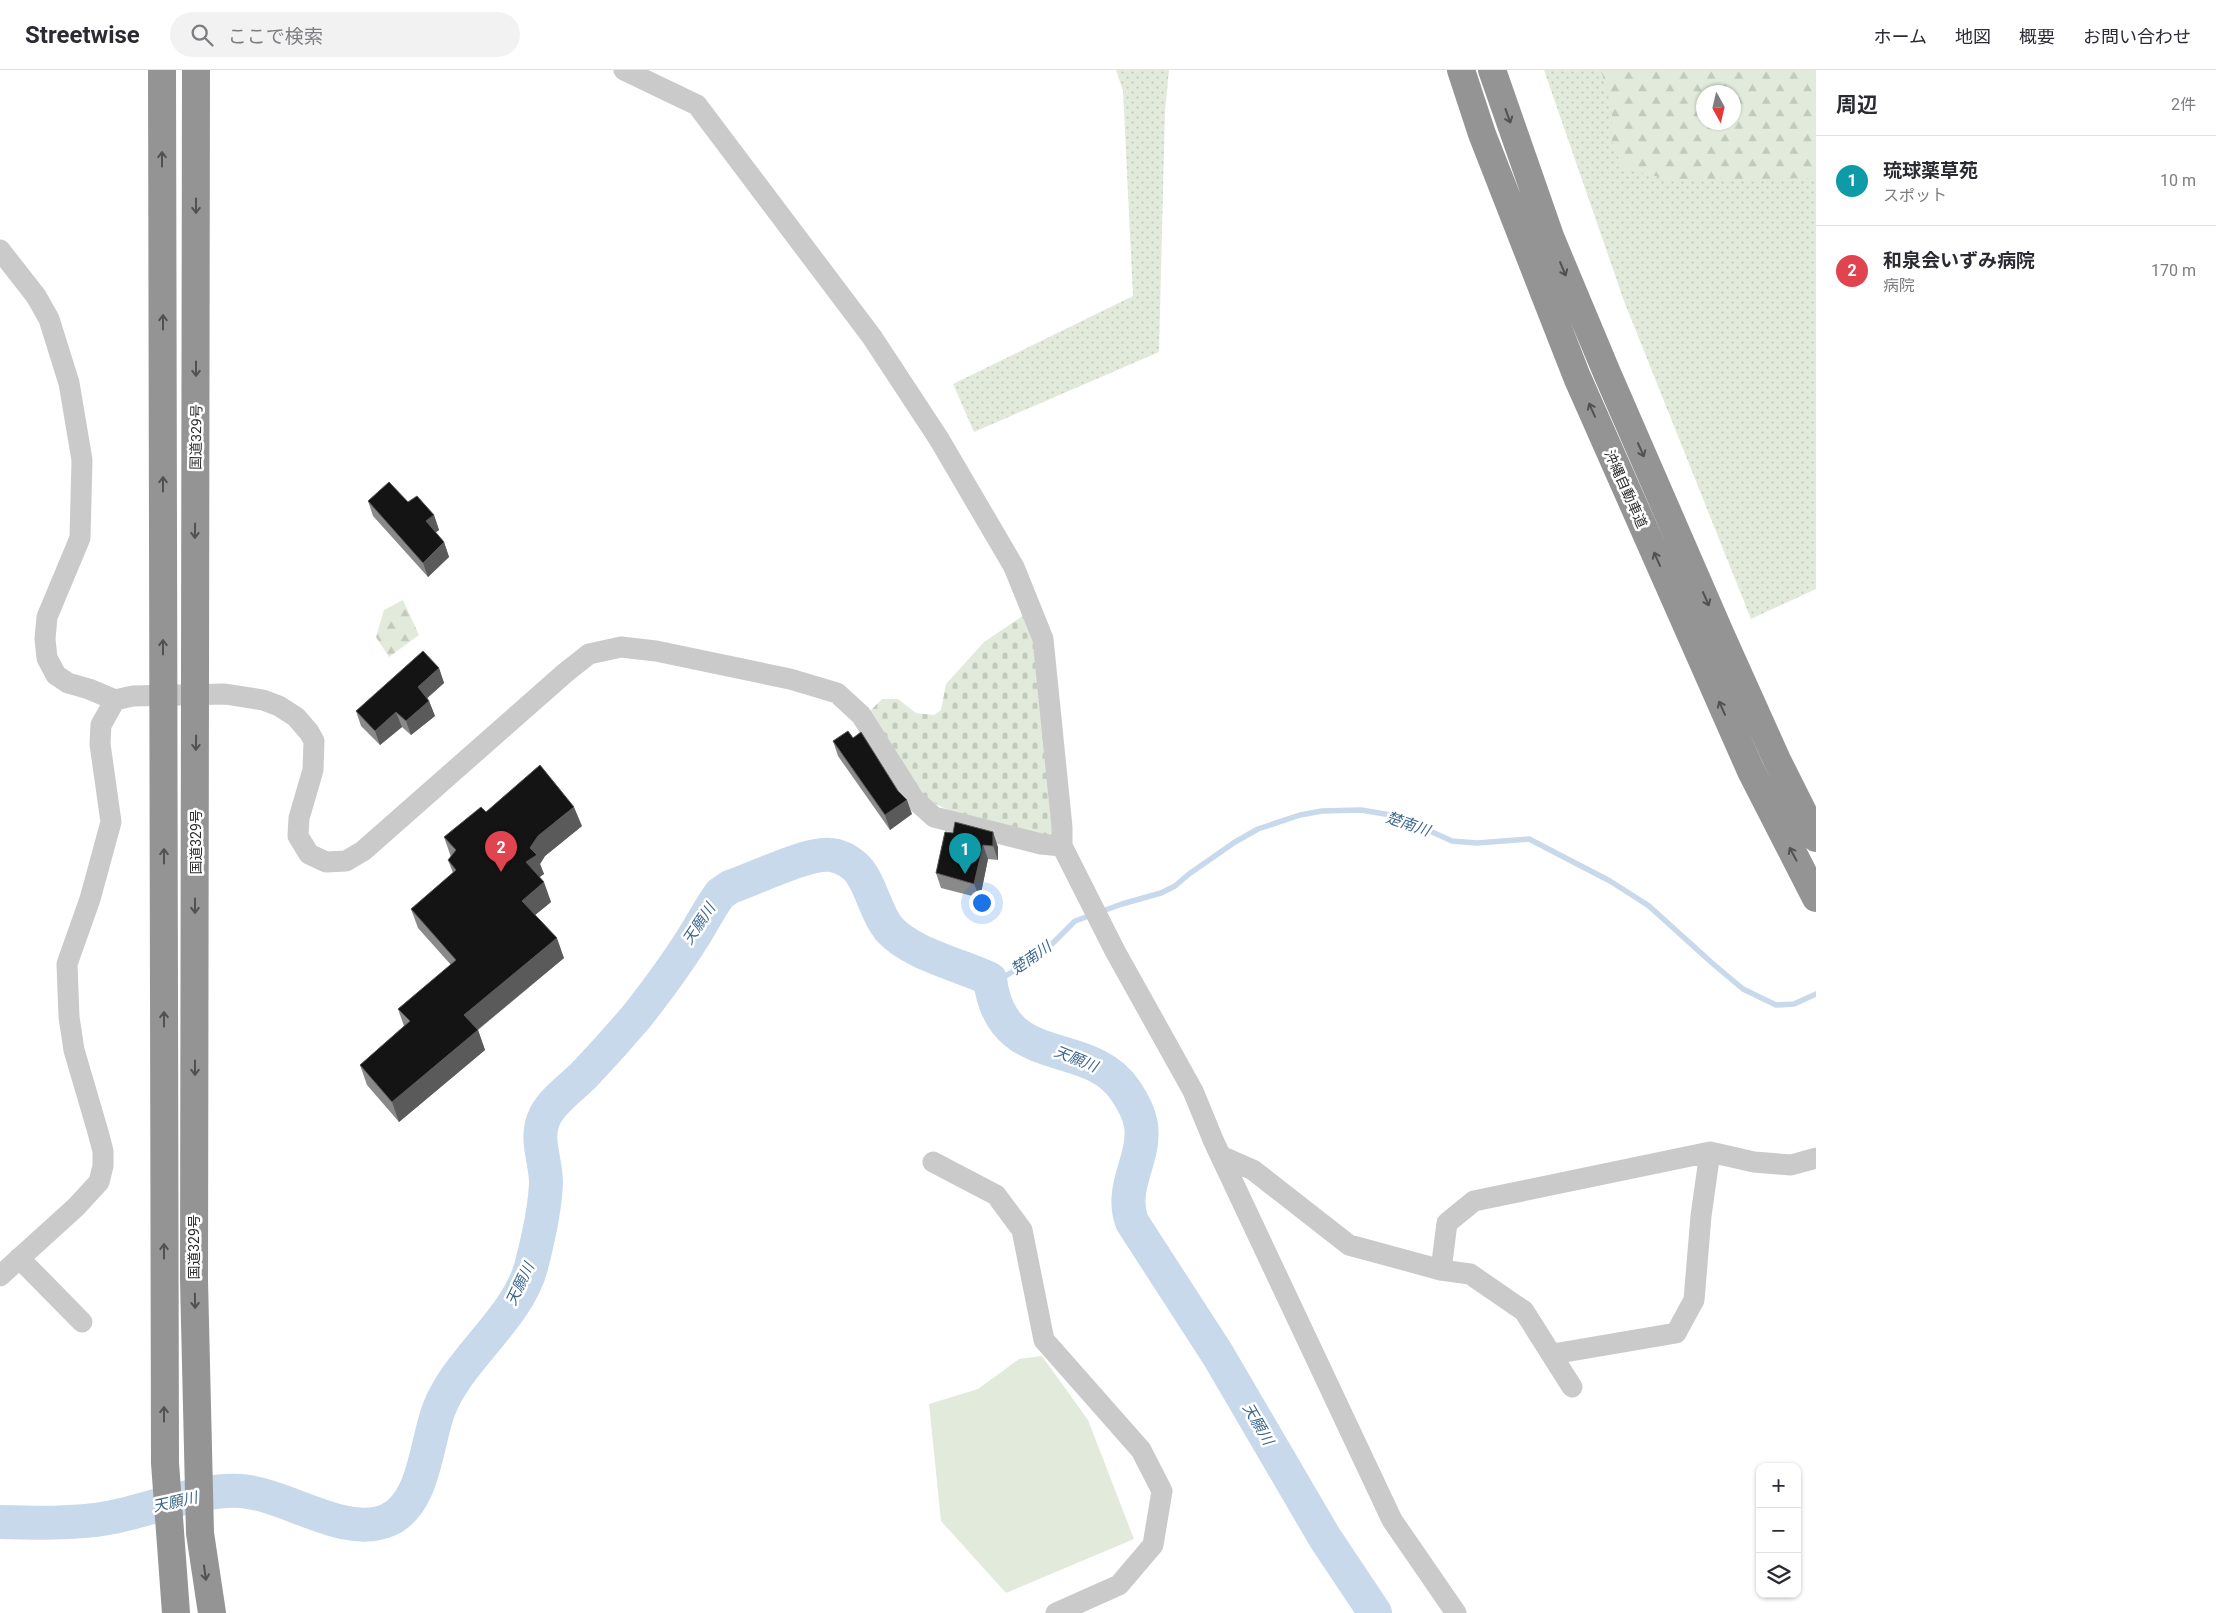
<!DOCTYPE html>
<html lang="ja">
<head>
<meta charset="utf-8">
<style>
  :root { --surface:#fff; --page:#f2f2f3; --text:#2b2b33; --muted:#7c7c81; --line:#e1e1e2; --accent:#db2777 }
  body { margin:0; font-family:Roboto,"Noto Sans JP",sans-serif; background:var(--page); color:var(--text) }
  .controls { position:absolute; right:15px; bottom:15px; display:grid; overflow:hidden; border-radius:10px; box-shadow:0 1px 4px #0004 }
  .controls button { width:45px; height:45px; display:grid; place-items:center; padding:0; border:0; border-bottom:1px solid var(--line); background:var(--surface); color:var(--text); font:25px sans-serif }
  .compass { position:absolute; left:1696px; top:15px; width:45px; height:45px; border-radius:50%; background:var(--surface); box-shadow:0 1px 4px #0004; rotate:172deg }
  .you { position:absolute; left:981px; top:832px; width:18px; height:18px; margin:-12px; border:4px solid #fff; border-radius:50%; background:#1a73e8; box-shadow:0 0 0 8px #1a73e833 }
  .badge { display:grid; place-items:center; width:32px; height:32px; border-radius:50%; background:var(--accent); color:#fff; font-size:16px; font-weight:700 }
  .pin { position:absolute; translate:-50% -41px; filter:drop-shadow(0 1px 2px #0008) }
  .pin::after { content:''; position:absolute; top:26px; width:18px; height:15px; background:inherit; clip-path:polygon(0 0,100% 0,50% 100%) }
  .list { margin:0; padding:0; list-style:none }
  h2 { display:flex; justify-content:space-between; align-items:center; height:65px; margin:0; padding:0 20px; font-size:21px }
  h2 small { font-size:16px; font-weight:400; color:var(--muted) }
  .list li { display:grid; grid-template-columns:32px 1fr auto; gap:15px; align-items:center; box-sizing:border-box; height:90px; padding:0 20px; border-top:1px solid var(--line) }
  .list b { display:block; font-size:19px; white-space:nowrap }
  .list p { margin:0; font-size:16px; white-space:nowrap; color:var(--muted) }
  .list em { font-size:16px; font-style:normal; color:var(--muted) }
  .icon { flex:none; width:28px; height:28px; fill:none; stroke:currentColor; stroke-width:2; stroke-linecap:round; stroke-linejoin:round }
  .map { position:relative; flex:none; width:1816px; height:1543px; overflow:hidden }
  header { display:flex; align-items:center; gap:30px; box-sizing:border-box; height:70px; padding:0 25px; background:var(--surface); border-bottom:1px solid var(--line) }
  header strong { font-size:24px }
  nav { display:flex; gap:28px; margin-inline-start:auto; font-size:18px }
  .search { width:350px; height:45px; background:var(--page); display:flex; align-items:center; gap:12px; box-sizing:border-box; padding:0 18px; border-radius:28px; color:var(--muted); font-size:19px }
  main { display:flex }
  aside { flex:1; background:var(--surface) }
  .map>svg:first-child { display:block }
  .grass { fill:url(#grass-dots); fill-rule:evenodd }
  .forest { fill:url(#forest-firs); fill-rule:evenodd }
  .cemetery { fill:url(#cemetery-stones) }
  .pitch { fill:#e2ebdb }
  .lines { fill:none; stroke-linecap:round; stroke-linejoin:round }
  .stream { stroke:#c7d9ea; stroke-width:5.5 }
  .river { stroke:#c7d9ea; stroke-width:34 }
  .minor { stroke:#cacaca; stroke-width:21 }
  .highway { stroke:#949494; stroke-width:28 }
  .wall { fill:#8a8a8a }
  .shaded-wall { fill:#5a5a5a }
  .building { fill:#141414; stroke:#5a5a5a }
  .oneway { stroke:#515151 }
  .labels { text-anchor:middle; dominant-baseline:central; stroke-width:5; stroke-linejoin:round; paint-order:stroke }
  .street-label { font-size:14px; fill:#2d2d2d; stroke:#fff }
  .water-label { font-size:15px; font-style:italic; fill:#3d678d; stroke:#fff }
</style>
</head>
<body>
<header>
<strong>Streetwise</strong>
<div class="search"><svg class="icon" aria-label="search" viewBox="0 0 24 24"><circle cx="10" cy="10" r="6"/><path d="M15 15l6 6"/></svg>ここで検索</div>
<nav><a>ホーム</a><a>地図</a><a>概要</a><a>お問い合わせ</a></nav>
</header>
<main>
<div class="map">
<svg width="1816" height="1543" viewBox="0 0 1816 1543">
  <defs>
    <pattern id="grass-dots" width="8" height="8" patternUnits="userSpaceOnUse" patternTransform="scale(1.25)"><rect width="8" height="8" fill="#e2ebdb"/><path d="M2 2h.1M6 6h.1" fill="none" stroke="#c2cabc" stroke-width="1.8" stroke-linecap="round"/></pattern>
    <pattern id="forest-firs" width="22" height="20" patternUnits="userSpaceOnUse" patternTransform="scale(1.25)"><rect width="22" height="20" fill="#e2ebdb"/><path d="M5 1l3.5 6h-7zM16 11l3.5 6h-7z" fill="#c2cabc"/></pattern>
    <pattern id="cemetery-stones" width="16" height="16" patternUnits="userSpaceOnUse" patternTransform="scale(1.25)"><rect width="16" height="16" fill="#e2ebdb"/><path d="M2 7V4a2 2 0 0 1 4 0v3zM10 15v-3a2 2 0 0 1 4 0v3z" fill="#c2cabc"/></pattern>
  </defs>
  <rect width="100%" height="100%" fill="#fff"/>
  <path class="grass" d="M1116,0H1169L1165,41L1159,282L974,362L953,314L1133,226L1123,21Z
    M1544,0H1816V519L1751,549L1624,231ZM1704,22H1734V52H1704Z"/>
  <path class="forest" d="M1601,0H1816V108L1676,111L1623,98L1612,72V39ZM1704,22H1734V52H1704Z
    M403,530L419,565L389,587L376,567L384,540Z"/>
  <path class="cemetery" d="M1024,545L1035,572L1057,756L1049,766L956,744L930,731L917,720L870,641L882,629H898L916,643L934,645L941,640L946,614L984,572Z"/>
  <path class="pitch" d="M1042,1286L1088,1350L1134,1469L1006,1523L941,1451L929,1334L978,1319L1019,1289Z"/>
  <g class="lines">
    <path class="stream" d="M990,909L1004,907L1020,897L1052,874L1075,851L1122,834L1161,823L1175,816L1189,804L1235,772L1258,759L1300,745L1322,741L1361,740L1391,745L1408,751L1452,771L1477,773L1529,769L1610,811L1649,836L1712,893L1743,919L1776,935L1794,934L1816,924"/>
    <path class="river" d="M0,1452C35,1453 74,1454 108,1448C149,1441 199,1418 241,1421C289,1425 345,1469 388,1450C425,1434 426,1372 439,1339C459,1288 517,1249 531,1197C538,1170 545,1141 546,1113C546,1090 534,1068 545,1046C553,1030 571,1018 584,1005C602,986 620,966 637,946C659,918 681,888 699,858C706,846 712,835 720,824L730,817C755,809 807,782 831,785C843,786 856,795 862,805C873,822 876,843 889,859C911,884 961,895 990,909C1001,1002 1088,965 1125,1020C1132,1030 1139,1043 1141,1055C1146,1089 1119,1116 1132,1152L1218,1285L1325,1468L1375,1543"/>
    <path class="minor" d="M624,0L697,35L872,267L939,369L1014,497L1043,569L1062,757V776L1115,881L1193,1021L1214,1072L1392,1450L1456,1543
      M0,180L36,226L49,249L69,313L82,390L80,468L47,547L45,569L47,588L56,605L68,613L89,619L115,630L133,626L225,624L263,630L279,636L296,647L309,662L314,671L313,700L299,748L298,766L309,784L326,792L346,791L363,781L565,603L589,584L621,577L656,581L790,609L837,623L861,645L914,729L934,747L1041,774L1062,776
      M1221,1086L1253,1100L1349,1175L1441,1200L1470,1204L1524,1241L1572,1317
      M933,1092L996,1125L1022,1160L1044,1270L1141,1380L1162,1421L1153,1475L1119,1515L1056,1543
      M19,1188L82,1252
      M1441,1200L1447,1153L1474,1131L1710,1082L1754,1092L1791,1095L1816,1088
      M0,1206L76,1137L99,1112L103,1096V1081L98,1062L74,980L69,947L67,894L90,829L111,752L100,674L101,655L115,630
      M1553,1284L1676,1263L1694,1230L1701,1146L1710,1082"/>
    <path class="highway" d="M162,0L165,1393L176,1543
      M196,0L194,1210L200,1463L212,1543
      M1461,0L1482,64L1577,307L1751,701L1816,828
      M1492,0L1551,169L1607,303L1720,563L1777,690L1816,768"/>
  </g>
  <path class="wall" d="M368,431L408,432L434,445L439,460L435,463L444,472L449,487L428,507L373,446Z
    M439,598L444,613L427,628L429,631L435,646L411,665L402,657L380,675L361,656L356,641Z
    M853,668L912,744L890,760L838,686L833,671Z
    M486,742L582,756L545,786L540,794L544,804L539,807L551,832L535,845L564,888L478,960L485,980L399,1052L367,1015L360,995L404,956L398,939L451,895L418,858L411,839L453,803L448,790L451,787L444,767Z
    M945,762L998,777V790L988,789L980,828L941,818L936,803Z"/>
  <path class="shaded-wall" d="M434,445L439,460L431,466L426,451Z
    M444,472L449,487L428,507L423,493Z
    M439,598L444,613L424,631L418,617Z
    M429,631L435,646L411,665L406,651Z
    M396,642L402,657L380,675L375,661Z
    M907,730L912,744L890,760L885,745Z
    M574,737L582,756L545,786L540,794L544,804L533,812L526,792L530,778L538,766Z
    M993,762L998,777V790L993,776Z
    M983,775L988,789L980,828L974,814Z
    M544,812L551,832L529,850L522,831Z
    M557,868L564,888L471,965L464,945Z
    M478,960L485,980L399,1052L392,1032Z"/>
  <path class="building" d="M389,412L408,432L417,426L434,445L426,451L444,472L423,493L368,431Z
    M423,581L439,598L418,617L429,631L406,651L396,642L375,661L356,641Z
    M848,661L853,668L861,662L898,721L907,730L885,745L833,671Z
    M540,695L574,737L538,766L530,778L537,785L526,792L544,812L522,831L557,868L464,945L478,960L392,1032L360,995L410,951L398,939L456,890L411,839L456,800L448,790L456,780L444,767L481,737L486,742Z
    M955,752L993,762V776L983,775L974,814L936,803L945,762L953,763Z"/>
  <defs><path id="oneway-shaft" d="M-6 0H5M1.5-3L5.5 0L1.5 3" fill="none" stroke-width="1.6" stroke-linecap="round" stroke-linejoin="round" transform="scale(1.25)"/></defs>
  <g class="oneway">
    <use href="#oneway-shaft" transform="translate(1508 46) rotate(70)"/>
    <use href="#oneway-shaft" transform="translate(162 89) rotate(-90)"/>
    <use href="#oneway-shaft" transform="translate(196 136) rotate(90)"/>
    <use href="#oneway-shaft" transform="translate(1563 199) rotate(67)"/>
    <use href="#oneway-shaft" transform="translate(163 252) rotate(-90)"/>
    <use href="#oneway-shaft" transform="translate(196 299) rotate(90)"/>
    <use href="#oneway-shaft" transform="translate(1592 340) rotate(-114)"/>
    <use href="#oneway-shaft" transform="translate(1641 380) rotate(66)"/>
    <use href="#oneway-shaft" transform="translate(163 414) rotate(-90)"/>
    <use href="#oneway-shaft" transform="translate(195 461) rotate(91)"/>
    <use href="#oneway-shaft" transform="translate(1657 489) rotate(-114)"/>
    <use href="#oneway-shaft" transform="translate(1706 529) rotate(66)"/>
    <use href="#oneway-shaft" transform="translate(163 577) rotate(-90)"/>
    <use href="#oneway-shaft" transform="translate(1722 638) rotate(-114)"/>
    <use href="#oneway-shaft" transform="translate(196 673) rotate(91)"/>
    <use href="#oneway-shaft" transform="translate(1793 784) rotate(-118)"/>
    <use href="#oneway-shaft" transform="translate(164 786) rotate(-90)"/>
    <use href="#oneway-shaft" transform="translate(195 836) rotate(90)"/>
    <use href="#oneway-shaft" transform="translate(164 949) rotate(-90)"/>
    <use href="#oneway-shaft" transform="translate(195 998) rotate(90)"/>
    <use href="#oneway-shaft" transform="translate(164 1181) rotate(-90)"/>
    <use href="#oneway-shaft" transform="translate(195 1231) rotate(89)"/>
    <use href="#oneway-shaft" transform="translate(164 1344) rotate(-90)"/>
    <use href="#oneway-shaft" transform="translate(205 1503) rotate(82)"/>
  </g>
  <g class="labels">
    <g class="street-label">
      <text transform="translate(196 367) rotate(-89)">国道329号</text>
      <text transform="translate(1626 419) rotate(66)">沖縄自動車道</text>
      <text transform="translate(196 772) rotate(-90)">国道329号</text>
      <text transform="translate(194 1177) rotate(-90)">国道329号</text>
    </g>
    <g class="water-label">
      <text transform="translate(1408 754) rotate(19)">楚南川</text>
      <text transform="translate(699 854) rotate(-56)">天願川</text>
      <text transform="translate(1031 888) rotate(-35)">楚南川</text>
      <text transform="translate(1076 989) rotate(22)">天願川</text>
      <text transform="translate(520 1214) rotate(-64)">天願川</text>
      <text transform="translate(1258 1354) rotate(60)">天願川</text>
      <text transform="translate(175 1432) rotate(-12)">天願川</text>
    </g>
  </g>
</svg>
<div class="controls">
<button>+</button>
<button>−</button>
<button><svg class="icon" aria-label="layers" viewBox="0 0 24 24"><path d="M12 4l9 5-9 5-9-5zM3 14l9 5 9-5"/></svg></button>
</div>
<svg class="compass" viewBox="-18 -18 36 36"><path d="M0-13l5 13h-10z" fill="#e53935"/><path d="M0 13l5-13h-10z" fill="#7c7c81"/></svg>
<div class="you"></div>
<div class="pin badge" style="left:965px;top:804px;background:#0f9aa8">1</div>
<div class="pin badge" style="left:501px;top:802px;background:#e0444e">2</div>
</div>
<aside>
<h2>周辺<small>2件</small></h2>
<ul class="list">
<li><span class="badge" style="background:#0f9aa8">1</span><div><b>琉球薬草苑</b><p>スポット</p></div><em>10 m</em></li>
<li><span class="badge" style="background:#e0444e">2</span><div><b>和泉会いずみ病院</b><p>病院</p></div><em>170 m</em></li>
</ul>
</aside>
</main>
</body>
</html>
